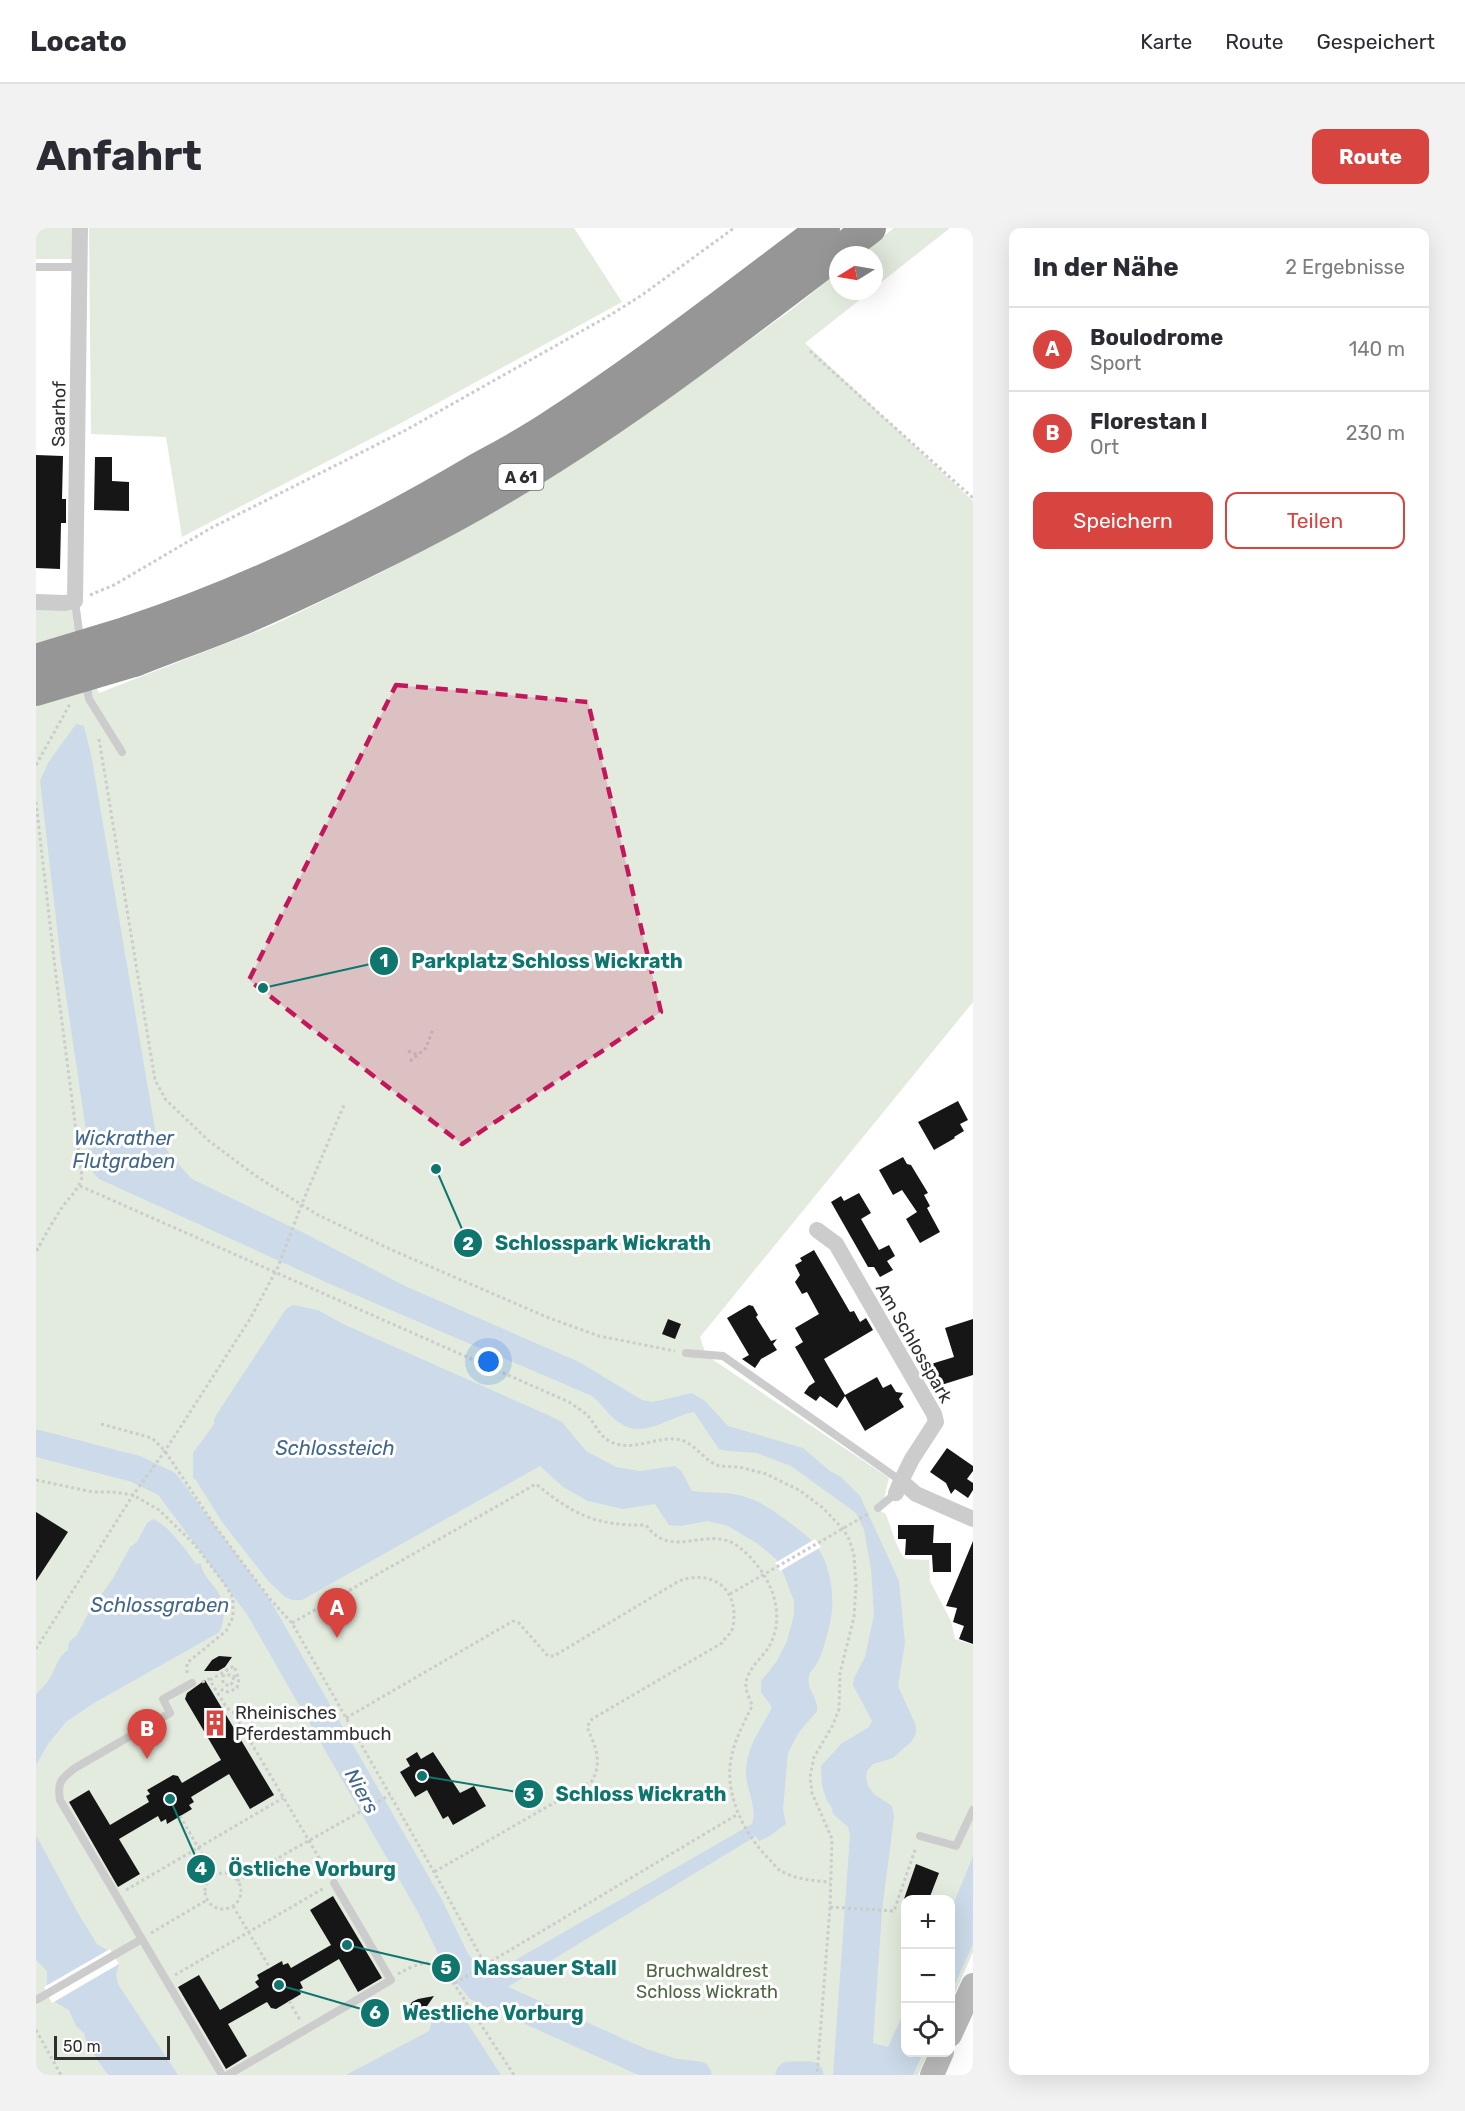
<!DOCTYPE html>
<html lang="de">
<head>
<meta charset="utf-8">
<style>
  :root { --surface:#fff; --page:#f2f2f3; --text:#2b2b33; --muted:#7c7c81; --line:#e1e1e2; --accent:#d8443f }
  body { margin:0; font-family:Rubik,sans-serif; background:var(--page); color:var(--text) }
  .controls { position:absolute; right:18px; bottom:18px; display:grid; overflow:hidden; border-radius:12px; box-shadow:0 6px 24px #0002 }
  .controls button { width:54px; height:54px; display:grid; place-items:center; padding:0; border:0; border-bottom:2px solid var(--line); background:var(--surface); color:var(--text); font:30px sans-serif }
  .compass { position:absolute; left:793px; top:18px; width:54px; height:54px; border-radius:50%; background:var(--surface); box-shadow:0 6px 24px #0002; rotate:259deg }
  .scale { position:absolute; left:18px; bottom:15px; width:116px; box-sizing:border-box; padding-left:6px; border:3px solid #2f2f2f; border-top:0; font-size:16px; line-height:21px; white-space:nowrap; color:#2f2f2f; -webkit-text-stroke:4px #fff; paint-order:stroke }
  .you { position:absolute; left:453px; top:1134px; width:21px; height:21px; margin:-15px; border:4px solid #fff; border-radius:50%; background:#1a73e8; box-shadow:0 0 0 9px #1a73e833 }
  .badge { display:grid; place-items:center; width:39px; height:39px; border-radius:50%; background:var(--accent); color:#fff; font-size:20px; font-weight:700 }
  .pin { position:absolute; translate:-50% -50px; filter:drop-shadow(0 2px 3px #0008) }
  .pin::after { content:''; position:absolute; top:32px; width:21px; height:18px; background:inherit; clip-path:polygon(0 0,100% 0,50% 100%) }
  .list { margin:0; padding:0; list-style:none }
  h2 { display:flex; justify-content:space-between; align-items:center; height:78px; margin:0; padding:0 24px; font-size:26px }
  h2 small { font-size:20px; font-weight:400; color:var(--muted) }
  .list li { display:grid; grid-template-columns:39px 1fr auto; gap:18px; align-items:center; box-sizing:border-box; height:84px; padding:0 24px; border-top:2px solid var(--line) }
  .list b { display:block; font-size:22px; white-space:nowrap }
  .list p { margin:0; font-size:20px; white-space:nowrap; color:var(--muted) }
  .list em { font-size:20px; font-style:normal; color:var(--muted) }
  .actions { display:flex; gap:12px; padding:18px 24px }
  .actions a { flex:1; padding:14px 0; border:2px solid var(--accent); border-radius:12px; text-align:center; font-size:21px; color:var(--accent) }
  .actions .main { background:var(--accent); color:#fff }
  .icon { flex:none; width:33px; height:33px; fill:none; stroke:currentColor; stroke-width:2; stroke-linecap:round; stroke-linejoin:round }
  .map { position:relative; flex:none; width:937px; height:1847px; overflow:hidden; border-radius:12px }
  header { display:flex; align-items:center; gap:36px; box-sizing:border-box; height:84px; padding:0 30px; background:var(--surface); border-bottom:2px solid var(--line) }
  header strong { font-size:28px }
  nav { display:flex; gap:33px; margin-inline-start:auto; font-size:21px }
  .intro { display:flex; align-items:center; justify-content:space-between; box-sizing:border-box; height:144px; padding:0 36px }
  h1 { margin:0; font-size:42px }
  .button { padding:15px 27px; border-radius:12px; background:var(--accent); color:#fff; font-size:21px; font-weight:700 }
  main { display:flex; gap:36px; padding:0 36px }
  aside { flex:1; background:var(--surface); border-radius:12px; box-shadow:0 6px 24px #0002 }
  .map>svg:first-child { display:block }
  .green { fill:#e3ebde }
  .water { fill:#ccdae9 }
  .pier { fill:#fff }
  .lines { fill:none; stroke-linecap:round; stroke-linejoin:round }
  .river { stroke:#ccdae9; stroke-width:27 }
  .building { fill:#161616 }
  .path { stroke:#ccc; stroke-width:3; stroke-dasharray:3 3; stroke-linecap:butt }
  .service { stroke:#ccc; stroke-width:8 }
  .minor { stroke:#ccc; stroke-width:16 }
  .secondary { stroke:#b9b9b9; stroke-width:24 }
  .motorway { stroke:#969696; stroke-width:32 }
  .motorway-bridge { stroke:#969696; stroke-width:32 }
  .marked { fill:#c2185b; fill-opacity:0.2; stroke:#c2185b; stroke-width:4.5; stroke-dasharray:12 8; stroke-linejoin:round }
  .labels { text-anchor:middle; dominant-baseline:central; stroke-width:6; stroke-linejoin:round; paint-order:stroke }
  .shield { fill:#fff; stroke:#6d6d6d; stroke-width:1.5 }
  .shield-label { font-size:16px; font-weight:bold; fill:#2f2f2f }
  .street-label { font-size:18px; fill:#2f2f2f; stroke:#fff }
  .poi-label { font-size:18px; fill:#2f2f2f; stroke:#fff; text-anchor:start }
  .park-label { font-size:18px; fill:#4e6740; stroke:#fff }
  .water-label { font-size:20px; font-style:italic; fill:#43678b; stroke:#fff }
  .leader { fill:none; stroke:#0f766e; stroke-width:2 }
  .callout-dot { fill:#0f766e; stroke:#fff; stroke-width:2 }
  .mark-label { font-size:18px; text-anchor:middle; font-weight:bold; fill:#fff }
  .callout-label { font-size:20px; text-anchor:middle; font-weight:bold; fill:#0f766e; stroke:#fff; stroke-width:6; stroke-linejoin:round; paint-order:stroke }
</style>
</head>
<body>
<header>
<strong>Locato</strong>
<nav><a>Karte</a><a>Route</a><a>Gespeichert</a></nav>
</header>
<div class="intro"><h1>Anfahrt</h1><a class="button">Route</a></div>
<main>
<div class="map">
<svg width="937" height="1847" viewBox="0 0 937 1847">
  <rect width="100%" height="100%" fill="#fff"/>
  <path class="green" d="M0,0H38V31H0Z
    M53,0H538L586,74L367,194L146,309L130,209L55,206Z
    M858,0H914L838,60V27H824Z
    M802,44V63H835L769,115L937,273V774L664,1109L670,1127L853,1250L845,1284L849,1285C855,1297 860,1321 869,1331L893,1332L894,1353L915,1393L919,1411L937,1417V1724L915,1774L914,1672H870V1824L892,1825L882,1847H0V374L39,373L53,441L63,465L237,397L344,345L449,289L552,225L662,149L755,82Z"/>
  <path class="water" d="M40,496L48,498L55,526L120,907L136,929L156,951L270,1006L369,1058L543,1134L606,1172L617,1174L656,1165L669,1173L692,1198L767,1220L794,1243L805,1249L824,1268L863,1353L869,1415L862,1458L880,1498V1505L876,1513L857,1530L837,1536L831,1543L830,1549L832,1558L838,1566L856,1578L858,1589L846,1683L837,1815L852,1819L869,1782L870,1824L887,1825L877,1847H797L814,1607L812,1599L797,1586L795,1578L791,1573L786,1558L785,1538L805,1516L833,1499L836,1493L817,1457L818,1450L829,1429L838,1387L835,1341L828,1302L820,1285L755,1238L721,1225L692,1223L683,1221L658,1184C634,1188 607,1212 584,1195C573,1188 566,1176 556,1168L294,1056L63,951L56,943L25,734L4,553L12,535Z
    M257,1077L282,1082L307,1096L514,1188L526,1194L550,1223L580,1239L604,1243L639,1238L646,1244L656,1263C673,1266 690,1263 706,1268C723,1272 736,1282 750,1292C758,1298 768,1305 775,1312C794,1330 799,1366 795,1390C792,1404 788,1421 782,1434C779,1440 774,1442 773,1449C770,1462 783,1470 781,1483L763,1504L752,1525L747,1581L750,1596L732,1609L723,1613L720,1608L460,1766L451,1769L443,1766L440,1758L455,1746L716,1596C722,1581 710,1561 710,1545C710,1518 725,1502 736,1479L725,1464V1453L741,1433L751,1413L758,1386V1373L746,1342L740,1331L722,1316L692,1298L671,1293L645,1298L633,1297L619,1276L587,1281L552,1273L527,1259L504,1238L266,1372H256L249,1369L233,1354L186,1294L160,1252L157,1250V1225L178,1196V1191L186,1178L250,1081Z
    M117,1291C133,1298 150,1322 160,1336L165,1335C165,1353 192,1360 187,1392C186,1398 186,1401 182,1405L58,1475L30,1494L12,1516L0,1537V1467C4,1461 10,1457 13,1452C19,1442 22,1428 32,1422L33,1414L41,1407L55,1380L76,1352L94,1319L101,1314L111,1295Z
    M0,1607L43,1687L61,1716L71,1722L74,1721L83,1736L80,1747L82,1756L142,1847H73C67,1841 57,1827 56,1819L51,1816L48,1805L40,1798L33,1782L19,1774L11,1759V1743L0,1732Z
    M937,1628V1716L915,1765V1682Z
    M419,1779H421L465,1847H310L393,1803L396,1793Z"/>
  <path class="pier" d="M779,1311L785,1319L744,1343L739,1335Z
    M74,1721L83,1736L16,1775L8,1759Z"/>
  <g class="lines">
    <path class="river" d="M0,1215L100,1241L131,1256L223,1380L394,1678L420,1732L442,1760L604,1833L637,1844L662,1847
      M753,1847H774"/>
  </g>
  <path class="building" d="M0,227L27,228L26,271H30V295H25L24,341L0,340Z
    M59,229H76V253L93,254V283L58,282Z
    M922,873L932,892L924,896L928,903L918,909L919,910L898,922L882,894Z
    M867,929L871,936L875,937L892,965L888,967L894,978L891,980L904,1004L884,1015L870,991L881,984L866,962L857,967L843,942Z
    M823,965L835,985L825,991L843,1022L853,1017L859,1028L851,1033L857,1042L844,1049L838,1039H832L795,974L805,968L808,973Z
    M778,1022L814,1084L818,1083L824,1094L830,1090L837,1102L788,1131L809,1167L841,1149L847,1160L855,1156L860,1164L867,1165L863,1171L868,1179L829,1203L809,1168L801,1180L784,1168L780,1173L768,1165L773,1158L779,1154L759,1119L767,1114L759,1100L783,1086L771,1064L766,1066L759,1054L764,1047L759,1037L766,1033L764,1030Z
    M713,1077L717,1078L722,1087L720,1089L735,1113L741,1111L737,1116L741,1122L725,1131L719,1140L706,1131L713,1127L691,1090Z
    M632,1091L645,1096L639,1111L626,1106Z
    M937,1091V1147L902,1158L895,1136L918,1129L909,1100Z
    M911,1220L937,1238V1243L931,1251L937,1255V1262L932,1270L919,1261L915,1266L910,1255L894,1244Z
    M0,1284L32,1304L0,1353Z
    M862,1297H898L897,1315H915V1344H897L896,1327H869L870,1311H862Z
    M937,1313V1416L923,1411L928,1398L917,1394L921,1380L910,1378Z
    M183,1428L196,1429L189,1439L182,1443H168L176,1432Z
    M169,1452L238,1567L214,1581L193,1546L155,1569L158,1574L153,1577L156,1581L131,1596L130,1591L125,1594L122,1588L83,1611L104,1646L82,1659L33,1574L53,1562L74,1597L113,1574L110,1568L114,1566L111,1562L137,1547L142,1548L146,1555L185,1532L149,1471L151,1465Z
    M381,1524L385,1531L397,1524L424,1565L438,1558L450,1578L417,1597L412,1588L407,1591L391,1562L379,1569L364,1544L374,1538L370,1531Z
    M880,1636L903,1645L893,1671H868Z
    M297,1668L346,1750L322,1764L303,1731L264,1754L267,1760L263,1762L265,1766L240,1781L235,1780L231,1774L192,1796L211,1828L190,1841L142,1759L163,1747L184,1782L223,1759L219,1754L223,1751L221,1747L246,1733L247,1737L252,1735L255,1740L295,1717L274,1682Z
    M398,1768L389,1781L381,1786L370,1785L376,1774L382,1771Z"/>
  <g class="lines">
    <path class="path" d="M774,123L937,270
      M54,367L78,357L175,300L370,202L576,86L606,67L698,0
      M63,511L119,852L130,872L173,913L220,948L282,987L356,1022L513,1090L563,1108L639,1123
      M0,537L34,476
      M0,574L19,740L46,949C43,962 32,970 25,981C16,995 8,1009 0,1024
      M372,823L383,827
      M374,833L390,820L397,801
      M44,958L533,1174C540,1179 547,1183 552,1188C559,1196 563,1207 573,1213C597,1226 622,1206 645,1212C661,1217 668,1233 683,1238L703,1239L730,1246L763,1262L787,1280L807,1301L813,1311L818,1327L820,1357L818,1389L804,1445L803,1481L797,1497L778,1529L774,1549L776,1565L796,1611L794,1679L781,1847
      M65,1196L116,1210L129,1223L179,1298L234,1371L256,1395L398,1644L450,1738
      M0,1252L57,1264H77L97,1267L123,1282L159,1317L188,1355L197,1370V1389L190,1403L151,1435V1445
      M694,1366L832,1286
      M256,1395L500,1256C538,1287 560,1298 610,1297C636,1334 672,1295 703,1319C731,1341 752,1381 734,1417C726,1431 708,1443 710,1460C711,1466 715,1473 716,1478C707,1497 696,1516 694,1538C691,1573 711,1610 735,1633C738,1636 741,1641 745,1643C758,1651 779,1653 794,1654
      M0,1421L97,1267L129,1223L214,1091L242,1039L265,978L308,877
      M197,1449L198,1453L193,1458L187,1455V1448L191,1446L197,1449L202,1447
      M174,1452L198,1438L203,1451L201,1460L193,1464L187,1463L183,1458
      M166,1454L173,1451L191,1480L197,1484L292,1645
      M310,1490L477,1393L483,1395L512,1428H518L643,1353C670,1343 696,1354 698,1385C698,1391 698,1398 695,1404C692,1408 688,1411 686,1415L556,1491L551,1499C559,1517 567,1534 556,1553L398,1644
      M144,1588L178,1647
      M169 1663a18 18 0 1 1 36 0a18 18 0 1 1-36 0Z
      M201,1653L354,1567
      M90,1662L247,1570
      M197,1678L234,1740
      M794,1679L858,1683L880,1619
      M115,1705L171,1672
      M362,1746C375,1738 394,1730 407,1739L478,1847
      M139,1747L288,1660
      M419,1755L702,1586
      M253,1773L264,1792
      M0,1802L25,1847"/>
    <path class="service" d="M0,39H44
      M39,373L44,411
      M50,454L53,471L86,524
      M650,1125L687,1128L865,1253
      M842,1280L860,1265
      M156,1455L127,1471L134,1485L39,1540C25,1551 21,1554 24,1572L186,1847
      M884,1608L920,1618L937,1582
      M0,1772L106,1711
      M192,1847L355,1752L298,1655"/>
    <path class="minor" d="M0,374L29,375L39,373L44,0
      M781,1002L800,1016L898,1186L900,1194L876,1231L865,1253
      M860,1265L865,1253L880,1266L937,1291"/>
    <path class="secondary" d="M914,1807L937,1757
      M896,1847L906,1824"/>
    <path class="motorway" d="M92,404C213,364 328,308 438,243C465,228 494,213 520,195C612,135 700,66 788,0
      M98,433C140,416 183,402 225,383C297,350 371,315 440,276C580,197 706,97 834,0"/>
    <path class="motorway-bridge" d="M0,432L92,404
      M0,462L98,433"/>
  </g>
  <path class="marked" d="M360,457L552,474L625,784L426,916L213,752Z"/>
  <defs>
    <g id="building-bare" transform="scale(2.07)"><path d="M-4-6H4V6H1V3H-1V6H-4ZM-2.5-4.3h1.7v1.8h-1.7ZM.8-4.3h1.7v1.8H.8ZM-2.5-1h1.7V.8h-1.7ZM.8-1h1.7V.8H.8Z" fill="#d8443f" stroke="#fff" stroke-width="2.5" paint-order="stroke"/></g>
  </defs>
  <g fill-rule="evenodd">
    <use href="#building-bare" x="179" y="1495"/>
  </g>
  <g class="labels">
    <rect class="shield" x="462.5" y="236" width="45" height="26" rx="4.5"/>
    <g class="shield-label">
      <text x="485" y="249">A 61</text>
    </g>
    <g class="street-label">
      <text transform="translate(23 186) rotate(-89)">Saarhof</text>
      <text transform="translate(878 1115) rotate(60)">Am Schlosspark</text>
    </g>
    <g class="poi-label">
      <text x="199" y="1485">Rheinisches<tspan x="199" dy="21">Pferdestammbuch</tspan></text>
    </g>
    <g class="park-label">
      <text x="671" y="1743">Bruchwaldrest<tspan x="671" dy="21">Schloss Wickrath</tspan></text>
    </g>
    <g class="water-label">
      <text x="88" y="910">Wickrather<tspan x="88" dy="23">Flutgraben</tspan></text>
      <text x="299" y="1220">Schlossteich</text>
      <text x="124" y="1377">Schlossgraben</text>
      <text transform="translate(326 1563) rotate(61)">Niers</text>
    </g>
  </g>
  <path class="leader" d="M227 760L348 733M400 941L432 1015M386 1548L493 1566M134 1571L165 1641M311 1717L410 1740M243 1757L339 1785"/>
  <g class="callout-dot">
    <circle cx="227" cy="760" r="6"/>
    <circle cx="400" cy="941" r="6"/>
    <circle cx="386" cy="1548" r="6"/>
    <circle cx="134" cy="1571" r="6"/>
    <circle cx="311" cy="1717" r="6"/>
    <circle cx="243" cy="1757" r="6"/>
    <circle cx="348" cy="733" r="15"/>
    <circle cx="432" cy="1015" r="15"/>
    <circle cx="493" cy="1566" r="15"/>
    <circle cx="165" cy="1641" r="15"/>
    <circle cx="410" cy="1740" r="15"/>
    <circle cx="339" cy="1785" r="15"/>
  </g>
  <g class="mark-label">
    <text x="348" y="739">1</text>
    <text x="432" y="1022">2</text>
    <text x="493" y="1573">3</text>
    <text x="165" y="1647">4</text>
    <text x="410" y="1746">5</text>
    <text x="339" y="1791">6</text>
  </g>
  <g class="callout-label">
    <text x="511" y="740">Parkplatz Schloss Wickrath</text>
    <text x="567" y="1022">Schlosspark Wickrath</text>
    <text x="605" y="1573">Schloss Wickrath</text>
    <text x="276" y="1648">Östliche Vorburg</text>
    <text x="509" y="1747">Nassauer Stall</text>
    <text x="457" y="1792">Westliche Vorburg</text>
  </g>
</svg>
<div class="controls">
<button>+</button>
<button>−</button>
<button><svg class="icon" aria-label="locate" viewBox="0 0 24 24"><circle cx="12" cy="12" r="6"/><path d="M12 2v4M12 18v4M2 12h4M18 12h4"/></svg></button>
</div>
<svg class="compass" viewBox="-18 -18 36 36"><path d="M0-13l5 13h-10z" fill="#e53935"/><path d="M0 13l5-13h-10z" fill="#7c7c81"/></svg>
<div class="scale">50 m</div>
<div class="you"></div>
<div class="pin badge" style="left:301px;top:1410px">A</div>
<div class="pin badge" style="left:111px;top:1531px">B</div>
</div>
<aside>
<h2>In der Nähe<small>2 Ergebnisse</small></h2>
<ul class="list">
<li><span class="badge">A</span><div><b>Boulodrome</b><p>Sport</p></div><em>140 m</em></li>
<li><span class="badge">B</span><div><b>Florestan I</b><p>Ort</p></div><em>230 m</em></li>
</ul>
<div class="actions"><a class="main">Speichern</a><a>Teilen</a></div>
</aside>
</main>
</body>
</html>
